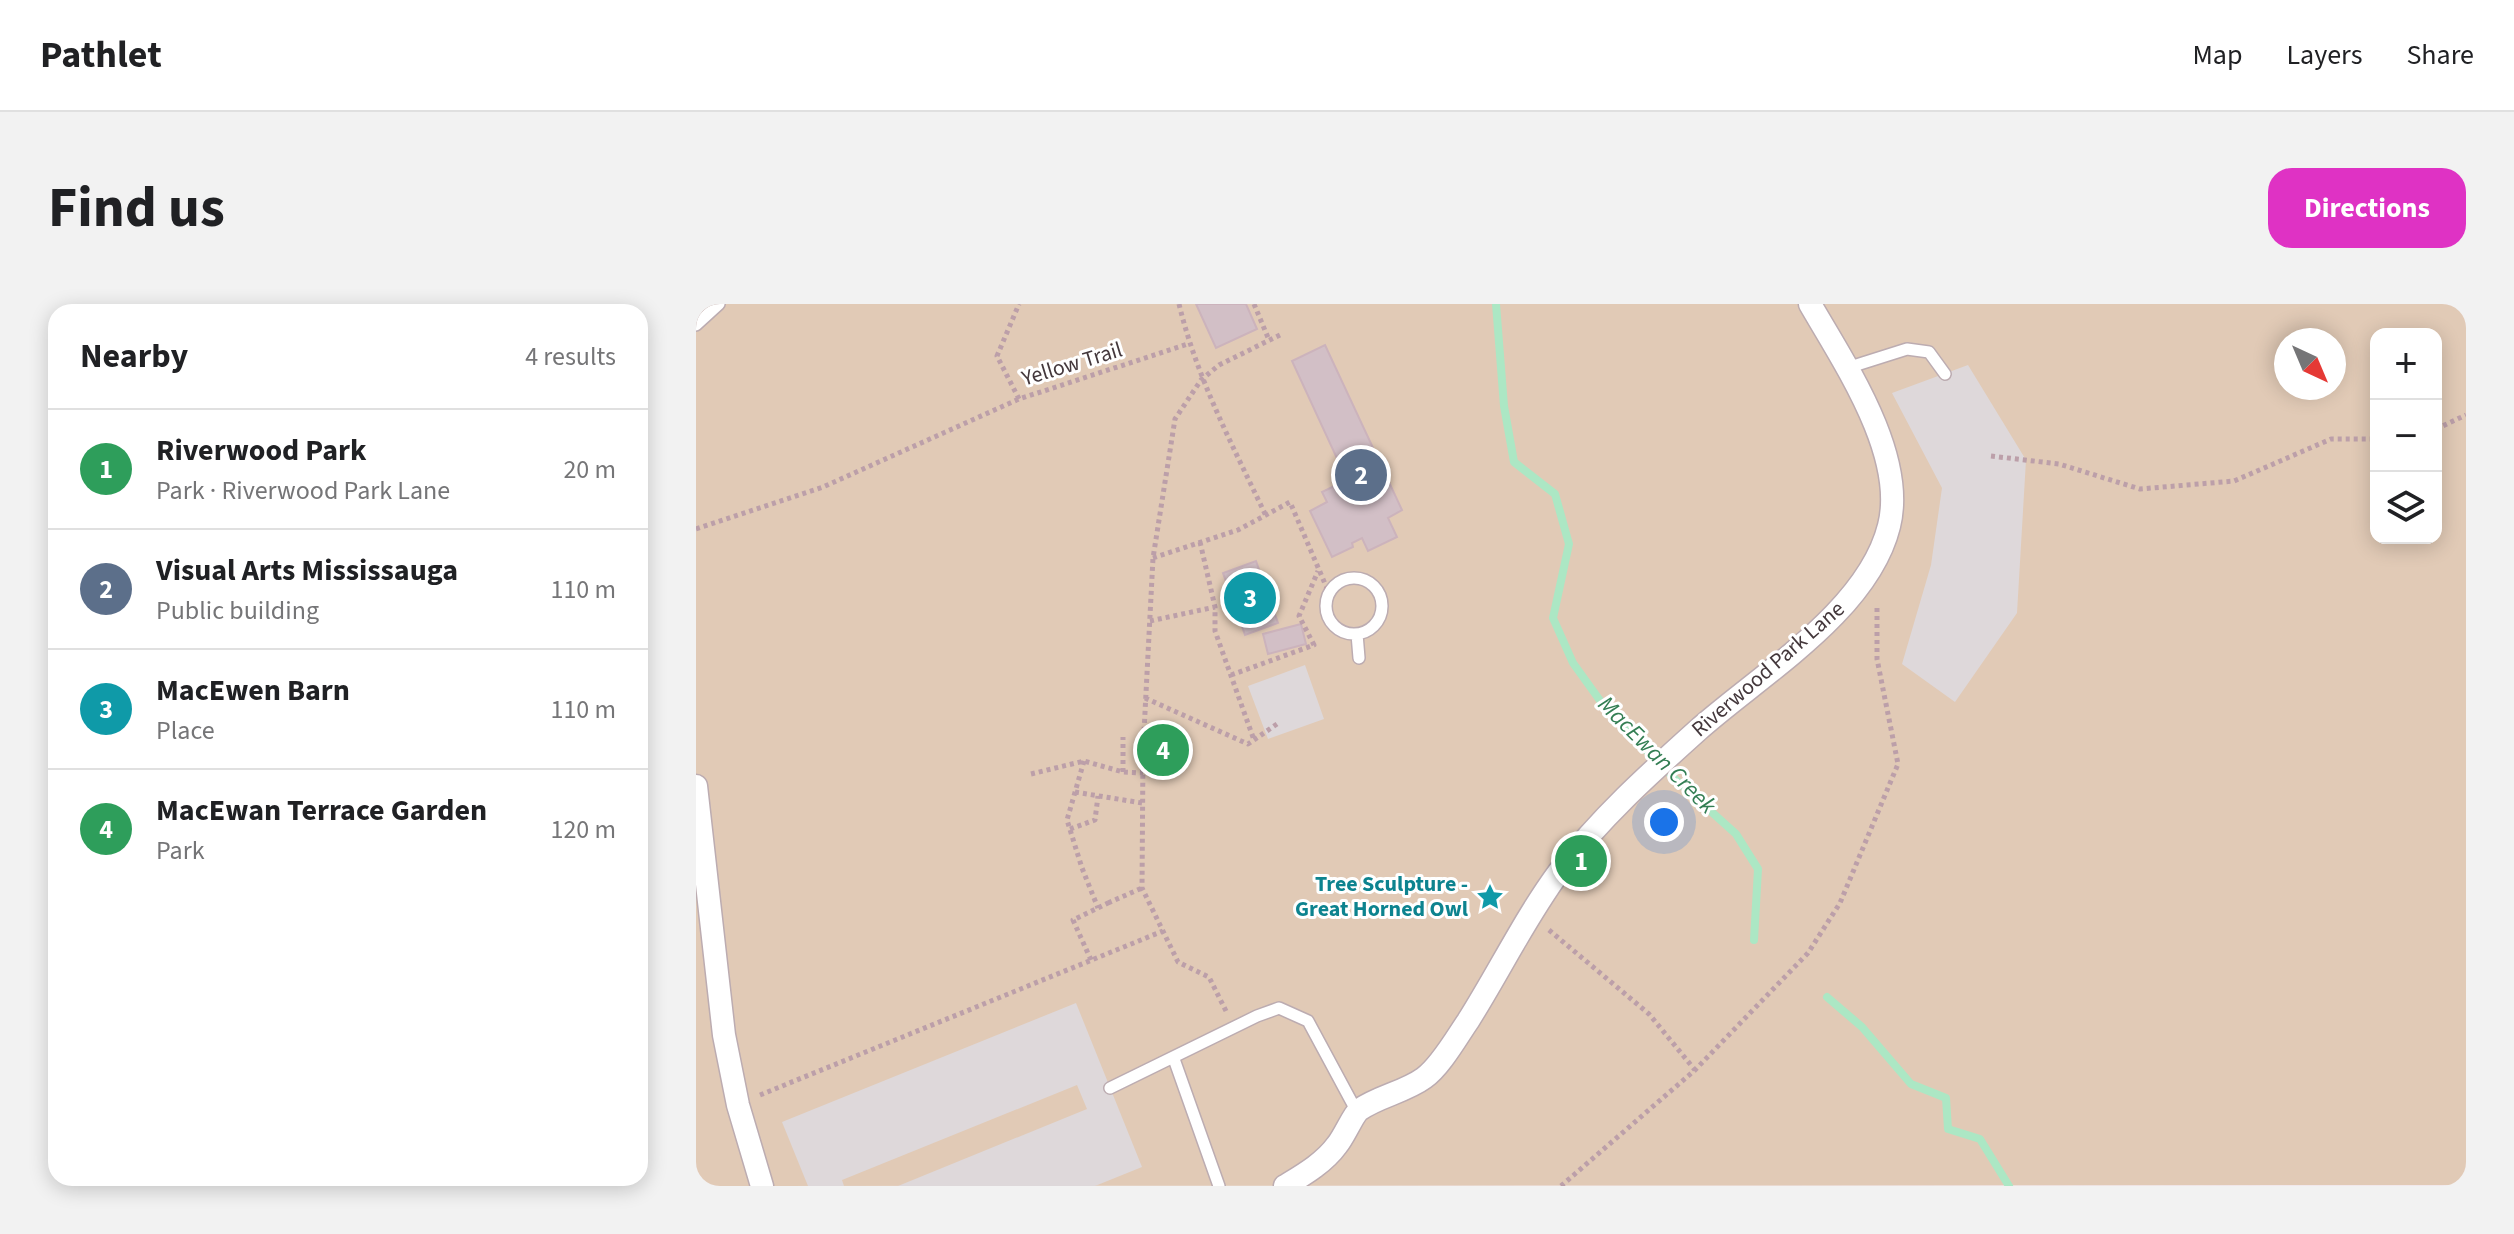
<!DOCTYPE html>
<html lang="en">
<head>
<meta charset="utf-8">
<style>
  :root { --surface:#fff; --page:#f2f2f2; --text:#202124; --muted:#757577; --line:#e0e0e0; --accent:#df32c4 }
  body { margin:0; font-family:"Source Sans 3",sans-serif; background:var(--page); color:var(--text) }
  .controls { position:absolute; right:24px; top:24px; display:grid; overflow:hidden; border-radius:16px; box-shadow:0 4px 20px #0003 }
  .controls button { width:72px; height:72px; display:grid; place-items:center; padding:0; border:0; border-bottom:2px solid var(--line); background:var(--surface); color:var(--text); font:40px sans-serif }
  .compass { position:absolute; left:1578px; top:24px; width:72px; height:72px; border-radius:50%; background:var(--surface); box-shadow:0 4px 20px #0003; rotate:136deg }
  .you { position:absolute; left:968px; top:518px; width:28px; height:28px; margin:-20px; border:6px solid #fff; border-radius:50%; background:#1a73e8; box-shadow:0 0 0 12px #1a73e833 }
  .badge { display:grid; place-items:center; width:52px; height:52px; border-radius:50%; background:var(--accent); color:#fff; font-size:26px; font-weight:700 }
  .pin { position:absolute; translate:-50% -50%; border:4px solid #fff; box-shadow:0 2px 8px #0006 }
  .list { margin:0; padding:0; list-style:none }
  h2 { display:flex; justify-content:space-between; align-items:center; height:104px; margin:0; padding:0 32px; font-size:34px }
  h2 small { font-size:26px; font-weight:400; color:var(--muted) }
  .list li { display:grid; grid-template-columns:52px 1fr auto; gap:24px; align-items:center; box-sizing:border-box; height:120px; padding:0 32px; border-top:2px solid var(--line) }
  .list b { display:block; font-size:30px; white-space:nowrap }
  .list p { margin:0; font-size:26px; white-space:nowrap; color:var(--muted) }
  .list em { font-size:26px; font-style:normal; color:var(--muted) }
  .icon { flex:none; width:44px; height:44px; fill:none; stroke:currentColor; stroke-width:2; stroke-linecap:round; stroke-linejoin:round }
  .map { position:relative; flex:none; width:1770px; height:882px; overflow:hidden; border-radius:24px }
  header { display:flex; align-items:center; gap:48px; box-sizing:border-box; height:112px; padding:0 40px; background:var(--surface); border-bottom:2px solid var(--line) }
  header strong { font-size:38px }
  nav { display:flex; gap:44px; margin-inline-start:auto; font-size:28px }
  .intro { display:flex; align-items:center; justify-content:space-between; box-sizing:border-box; height:192px; padding:0 48px }
  h1 { margin:0; font-size:56px }
  .button { padding:20px 36px; border-radius:24px; background:var(--accent); color:#fff; font-size:28px; font-weight:700 }
  main { display:flex; gap:48px; padding:0 48px }
  aside { flex:1; background:var(--surface); border-radius:24px; box-shadow:0 4px 20px #0003 }
  .map>svg:first-child { display:block }
  .green { fill:#e1cab6; fill-rule:evenodd }
  .parking { fill:#ded8da }
  .lines { fill:none; stroke-linecap:round; stroke-linejoin:round }
  .stream { stroke:#ace7c4; stroke-width:8 }
  .building { fill:#d2bfc6; stroke:#ccb3bc; stroke-width:2 }
  .lane-casing { stroke:#bcacb1; stroke-width:14 }
  .street-casing { stroke:#bcacb1; stroke-width:25 }
  .path { stroke:#bc9fa9; stroke-width:5; stroke-dasharray:4 4; stroke-linecap:butt }
  .lane { stroke:#fff; stroke-width:11 }
  .street { stroke:#fff; stroke-width:22 }
  .labels { text-anchor:middle; dominant-baseline:central; stroke-width:6; stroke-linejoin:round; paint-order:stroke }
  .street-label { font-size:22px; fill:#44383c; stroke:#fff }
  .culture-label { font-size:22px; font-weight:bold; fill:#0d838f; stroke:#fff; text-anchor:end }
  .water-label { font-size:24px; font-style:italic; fill:#337e53; stroke:#fff }
</style>
</head>
<body>
<header>
<strong>Pathlet</strong>
<nav><a>Map</a><a>Layers</a><a>Share</a></nav>
</header>
<div class="intro"><h1>Find us</h1><a class="button">Directions</a></div>
<main>
<aside>
<h2>Nearby<small>4 results</small></h2>
<ul class="list">
<li><span class="badge" style="background:#2e9e5b">1</span><div><b>Riverwood Park</b><p>Park · Riverwood Park Lane</p></div><em>20 m</em></li>
<li><span class="badge" style="background:#5c6f8a">2</span><div><b>Visual Arts Mississauga</b><p>Public building</p></div><em>110 m</em></li>
<li><span class="badge" style="background:#0f9aa8">3</span><div><b>MacEwen Barn</b><p>Place</p></div><em>110 m</em></li>
<li><span class="badge" style="background:#2e9e5b">4</span><div><b>MacEwan Terrace Garden</b><p>Park</p></div><em>120 m</em></li>
</ul>
</aside>
<div class="map">
<svg width="1770" height="882" viewBox="0 0 1770 882">
  <rect width="100%" height="100%" fill="#f2e8eb"/>
  <path class="green" d="M0,0H1770V881L0,882ZM1680,30H1740V234H1680ZM1590,36H1638V84H1590Z"/>
  <path class="parking" d="M1272,61L1330,156L1321,309L1259,398L1206,360L1235,261L1246,184L1196,89Z
    M609,361L628,415L572,435L552,382Z
    M380,699L446,863L399,882H202L391,805L381,781L146,876L148,882H112L86,818Z"/>
  <g class="lines">
    <path class="stream" d="M800,0L808,102L818,158L859,190L873,240L857,314L877,359L913,409L979,475L1040,530L1062,565L1058,636
      M1131,693L1166,723L1215,780L1250,794L1252,825L1284,835L1313,882"/>
  </g>
  <path class="building" d="M500,0H550L561,25L520,44Z
    M629,41L706,206L692,214L701,233L672,247L666,234L656,239L657,243L636,253L614,207L631,198L626,188L651,176L596,57Z
    M560,257L582,319L549,331L527,269Z
    M605,320L610,340L572,350L567,330Z"/>
  <g class="lines">
    <g class="lane-casing">
      <path id="lane" d="M0,21L23,0
        M1151,64L1211,45L1233,48L1249,70
        M630 302a28 28 0 1 1 56 0a28 28 0 1 1-56 0Z
        M661,330L663,354
        M478,755L523,882
        M414,784L561,712L583,704L612,717L661,808"/>
    </g>
    <g class="street-casing">
      <path id="street" d="M0,482L28,731L42,801L66,882
        M589,882C607,871 628,859 641,841C648,833 657,811 663,806C683,792 709,788 728,774C744,763 761,733 772,717C803,668 829,614 863,568C903,515 953,470 1002,426C1065,370 1172,307 1193,222C1211,151 1148,59 1114,0"/>
    </g>
    <path class="path" d="M483,0C501,75 537,142 570,212
      M558,0L573,36
      M323,95L301,52L323,0
      M1740,125L1770,111
      M1295,152L1363,160L1444,185L1538,177L1635,135H1680
      M0,225L127,183L323,95L492,40
      M504,238L519,303V327L558,436
      M457,254L542,226L594,198L633,289
      M454,317L519,303
      M535,371L618,341L603,312L622,267
      M449,394L552,440L581,420
      M388,457L371,516L386,564L402,604
      M427,468V433
      M335,470L388,457L427,468L447,469
      M379,488L446,499
      M374,525L399,516L402,492
      M412,599L446,584
      M853,626L953,710L999,766
      M395,656L377,616L412,599
      M530,707L513,673L482,658L446,584L447,447L457,254L479,115L505,76L523,61L586,30
      M64,791L467,627
      M865,882L999,766L1112,649L1144,599L1202,460L1181,355V301"/>
    <use href="#lane" class="lane"/>
    <use href="#street" class="street"/>
  </g>
  <defs>
    <g id="sight-bare" transform="scale(2.16)"><path d="M0-6L1.8-2.2L6-1.7L2.9 1.2L3.7 5.4L0 3.3L-3.7 5.4L-2.9 1.2L-6-1.7L-1.8-2.2Z" fill="#0f9aa8" stroke="#fff" stroke-width="2.5" paint-order="stroke"/></g>
  </defs>
  <g fill-rule="evenodd">
    <use href="#sight-bare" x="794" y="593"/>
  </g>
  <g class="labels">
    <g class="street-label">
      <text transform="translate(376 60) rotate(-17)">Yellow Trail</text>
      <text transform="translate(1072 365) rotate(-41)">Riverwood Park Lane</text>
    </g>
    <g class="culture-label">
      <text x="772" y="580">Tree Sculpture -<tspan x="772" dy="25">Great Horned Owl</tspan></text>
    </g>
    <g class="water-label">
      <text transform="translate(961 451) rotate(45)">MacEwan Creek</text>
    </g>
  </g>
</svg>
<div class="controls">
<button>+</button>
<button>−</button>
<button><svg class="icon" aria-label="layers" viewBox="0 0 24 24"><path d="M12 4l9 5-9 5-9-5zM3 14l9 5 9-5"/></svg></button>
</div>
<svg class="compass" viewBox="-18 -18 36 36"><path d="M0-13l5 13h-10z" fill="#e53935"/><path d="M0 13l5-13h-10z" fill="#757577"/></svg>
<div class="you"></div>
<div class="pin badge" style="left:885px;top:557px;background:#2e9e5b">1</div>
<div class="pin badge" style="left:665px;top:171px;background:#5c6f8a">2</div>
<div class="pin badge" style="left:554px;top:294px;background:#0f9aa8">3</div>
<div class="pin badge" style="left:467px;top:446px;background:#2e9e5b">4</div>
</div>
</main>
</body>
</html>
